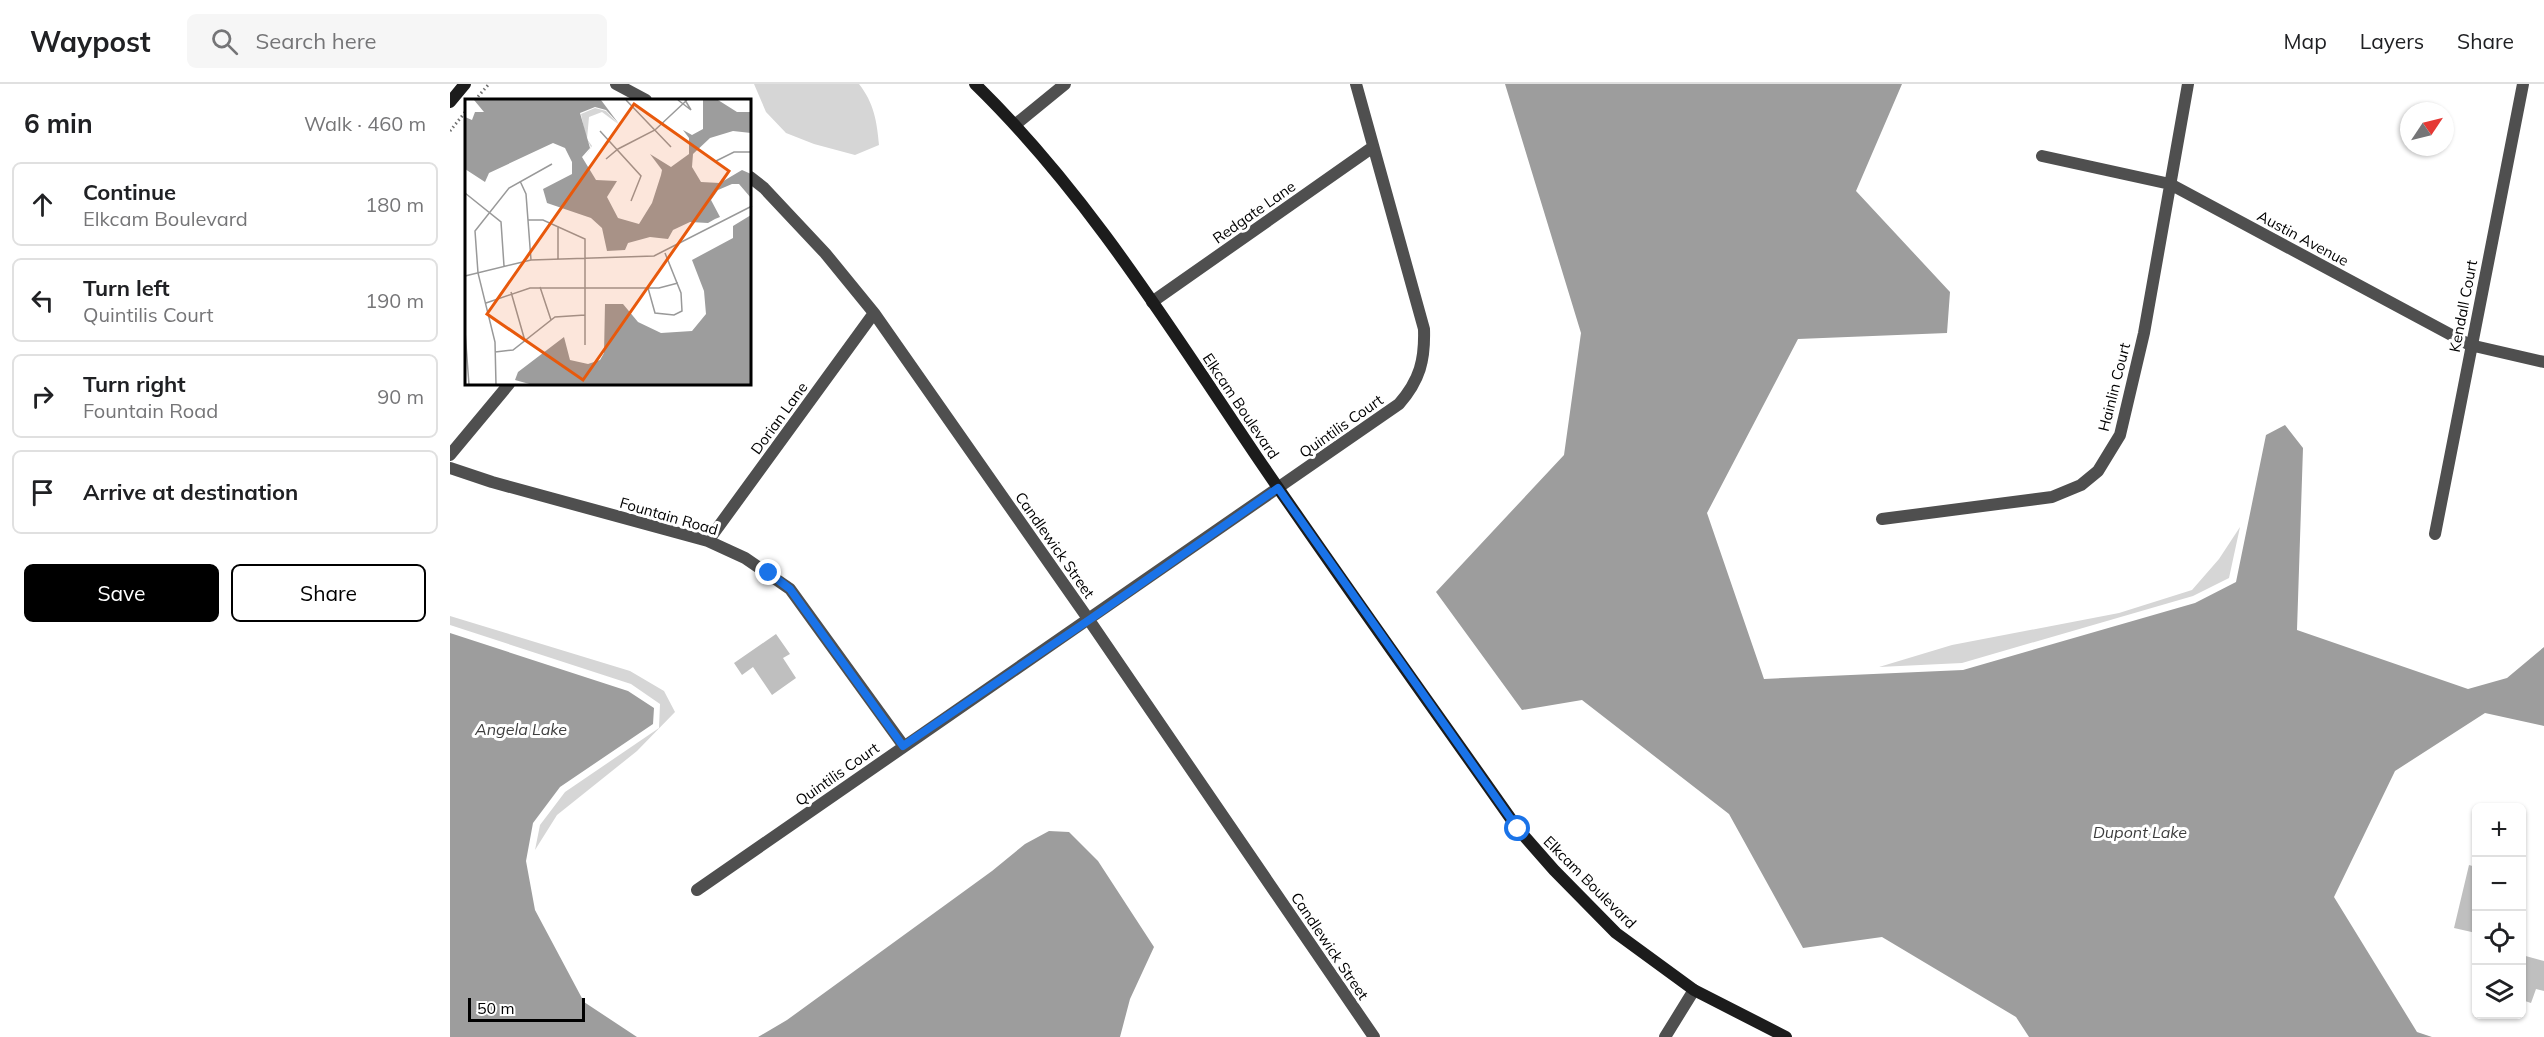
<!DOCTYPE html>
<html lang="en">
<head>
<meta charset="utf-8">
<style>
  :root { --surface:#fff; --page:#f6f6f6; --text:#202124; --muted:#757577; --line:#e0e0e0; --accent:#000 }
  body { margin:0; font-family:Mulish,sans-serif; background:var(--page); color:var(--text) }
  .controls { position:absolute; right:18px; bottom:18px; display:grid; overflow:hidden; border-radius:9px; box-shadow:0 2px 4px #0004 }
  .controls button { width:54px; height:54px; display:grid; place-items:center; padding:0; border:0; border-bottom:2px solid var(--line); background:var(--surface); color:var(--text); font:30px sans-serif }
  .compass { position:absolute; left:1950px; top:18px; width:54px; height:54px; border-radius:50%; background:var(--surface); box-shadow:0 2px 4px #0004; rotate:55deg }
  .scale { position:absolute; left:18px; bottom:15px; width:117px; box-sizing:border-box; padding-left:6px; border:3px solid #000; border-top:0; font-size:16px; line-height:21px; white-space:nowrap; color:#000; -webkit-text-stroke:4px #fff; paint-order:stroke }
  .stop { position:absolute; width:18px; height:18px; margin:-14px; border:4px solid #1a73e8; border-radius:50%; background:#fff }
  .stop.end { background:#1a73e8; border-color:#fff; box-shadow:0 2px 6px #0008 }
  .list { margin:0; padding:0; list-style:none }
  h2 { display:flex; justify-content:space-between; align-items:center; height:78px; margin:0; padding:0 24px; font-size:26px }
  h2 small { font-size:20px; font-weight:400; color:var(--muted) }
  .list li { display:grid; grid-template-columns:39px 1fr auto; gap:18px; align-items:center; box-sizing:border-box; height:84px; margin:0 12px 12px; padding:0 12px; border:2px solid var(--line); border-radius:9px }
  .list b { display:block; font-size:22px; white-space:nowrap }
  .list p { margin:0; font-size:20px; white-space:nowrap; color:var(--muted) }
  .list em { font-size:20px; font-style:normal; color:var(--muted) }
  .actions { display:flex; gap:12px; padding:18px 24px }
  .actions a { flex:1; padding:14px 0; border:2px solid var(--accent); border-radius:9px; text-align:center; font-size:21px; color:var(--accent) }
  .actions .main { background:var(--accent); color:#fff }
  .icon { flex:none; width:33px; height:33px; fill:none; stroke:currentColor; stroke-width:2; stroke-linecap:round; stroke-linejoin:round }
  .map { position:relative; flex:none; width:2094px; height:953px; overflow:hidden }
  header { display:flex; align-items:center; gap:36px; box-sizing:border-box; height:84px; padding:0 30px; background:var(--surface); border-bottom:2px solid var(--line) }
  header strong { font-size:28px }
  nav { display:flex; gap:33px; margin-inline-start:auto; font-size:21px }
  .search { width:420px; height:54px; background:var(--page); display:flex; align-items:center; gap:15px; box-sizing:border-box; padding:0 21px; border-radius:9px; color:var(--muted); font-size:22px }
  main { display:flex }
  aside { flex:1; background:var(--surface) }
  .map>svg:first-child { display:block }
  .green { fill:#d6d6d6 }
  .water { fill:#9d9d9d }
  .building { fill:#bfbfbf }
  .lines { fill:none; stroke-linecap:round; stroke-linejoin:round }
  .path { stroke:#717171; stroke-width:3; stroke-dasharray:1.5 3; stroke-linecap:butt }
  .street { stroke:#4f4f4f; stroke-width:12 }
  .secondary { stroke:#1c1c1c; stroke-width:12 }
  .route { stroke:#1a73e8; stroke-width:8 }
  .labels { text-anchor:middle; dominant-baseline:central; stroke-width:6; stroke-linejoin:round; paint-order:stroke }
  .street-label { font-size:15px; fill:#000; stroke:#fff }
  .water-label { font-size:16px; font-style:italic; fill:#3e3e3e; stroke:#fff }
  .inset-road { fill:none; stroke:#999; stroke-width:1.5 }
  .view { fill:#e8590c; fill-opacity:0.15; stroke:#e8590c; stroke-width:3 }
  .inset-edge { fill:none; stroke:#000; stroke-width:3 }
</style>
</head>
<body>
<header>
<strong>Waypost</strong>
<div class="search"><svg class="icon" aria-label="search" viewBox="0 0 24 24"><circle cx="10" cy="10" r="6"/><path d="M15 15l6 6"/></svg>Search here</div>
<nav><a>Map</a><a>Layers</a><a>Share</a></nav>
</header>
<main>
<aside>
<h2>6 min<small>Walk · 460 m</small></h2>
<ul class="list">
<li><svg class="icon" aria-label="ahead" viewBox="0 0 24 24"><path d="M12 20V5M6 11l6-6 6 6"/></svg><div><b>Continue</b><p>Elkcam Boulevard</p></div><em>180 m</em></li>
<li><svg class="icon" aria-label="left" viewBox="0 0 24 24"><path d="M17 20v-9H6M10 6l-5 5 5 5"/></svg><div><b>Turn left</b><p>Quintilis Court</p></div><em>190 m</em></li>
<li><svg class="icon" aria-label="right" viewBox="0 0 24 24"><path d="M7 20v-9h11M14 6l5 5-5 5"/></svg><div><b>Turn right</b><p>Fountain Road</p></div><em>90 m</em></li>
<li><svg class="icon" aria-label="arrive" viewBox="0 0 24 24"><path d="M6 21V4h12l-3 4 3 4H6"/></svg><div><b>Arrive at destination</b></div></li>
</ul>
<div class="actions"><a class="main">Save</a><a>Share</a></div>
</aside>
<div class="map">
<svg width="2094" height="953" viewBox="0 0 2094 953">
  <rect width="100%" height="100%" fill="#fff"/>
  <path class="green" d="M304,0H409C424,19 427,38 429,61L405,71L364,60L336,49L316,28Z
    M1790,443L1779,494L1743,512L1512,579L1429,583L1502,561L1669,529L1742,506L1769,475Z
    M0,532L180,587L214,607L225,628L187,667L107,731L85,766L90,741L115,708L209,644L210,620L181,600L0,541Z"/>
  <path class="water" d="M1055,0H1452L1406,107L1500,208L1497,249L1348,255L1257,429L1314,595L1513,586L1745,519L1786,498L1816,351L1835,341L1853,364L1847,546L2018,605L2057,594L2094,563V642L2035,629L1945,687L1884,813L1967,948L1982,953H1579L1566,933L1432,853L1353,864L1279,730L1132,616L1072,626L986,508L1114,371L1131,249Z
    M0,549L178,607L204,624L203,640L110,703L83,739L76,777L85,826L134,918L187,953H0Z
    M599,747L619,748L648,777L704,863L680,915L670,953H308L337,936L542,787L575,760Z"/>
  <path class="building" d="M326,550L340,570L333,574L346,594L322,611L303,583L292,591L284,579Z
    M2019,781L2026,783V849L2004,844Z
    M2072,871L2094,877V907L2086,905L2081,919L2072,916Z"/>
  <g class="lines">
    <path class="path" d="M25,16L39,0
      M0,47L16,27"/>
    <path class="street" d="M166,0L196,16
      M566,40L615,0
      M1592,72L1720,100L2020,261L2094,278
      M300,93L314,104L375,169L424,229L639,536L924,953
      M702,218L923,63
      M0,371L59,300
      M0,384L42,398L258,457L295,474L340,505L453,661
      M1432,435L1602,413L1631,401L1648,387L1670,351L1694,249L1738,0
      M1985,450L2073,0
      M258,457L424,229
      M247,806L949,320C970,296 975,276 974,245L906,0
      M1215,953L1244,906"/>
    <path class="secondary" d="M525,0C637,109 720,244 807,373C892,498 981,621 1068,745L1104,786L1166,849L1244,906L1336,953
      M0,18L15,0"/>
  </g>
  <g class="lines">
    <path class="route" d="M319,489L340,505L453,662L639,536L828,404L1068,745"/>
  </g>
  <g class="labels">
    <g class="street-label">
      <text transform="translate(804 128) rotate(-35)">Redgate Lane</text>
      <text transform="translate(1853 154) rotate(28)">Austin Avenue</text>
      <text transform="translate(2013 222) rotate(-79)">Kendall Court</text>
      <text transform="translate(1664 303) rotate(-76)">Hainlin Court</text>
      <text transform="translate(791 322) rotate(56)">Elkcam Boulevard</text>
      <text transform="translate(329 334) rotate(-54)">Dorian Lane</text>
      <text transform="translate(891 342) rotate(-35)">Quintilis Court</text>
      <text transform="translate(219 432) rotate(16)">Fountain Road</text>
      <text transform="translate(605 461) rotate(55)">Candlewick Street</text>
      <text transform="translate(387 690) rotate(-35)">Quintilis Court</text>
      <text transform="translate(1140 798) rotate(45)">Elkcam Boulevard</text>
      <text transform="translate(880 862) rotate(56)">Candlewick Street</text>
    </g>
    <g class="water-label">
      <text x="71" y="645">Angela Lake</text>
      <text x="1690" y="748">Dupont Lake</text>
    </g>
  </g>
  <g transform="translate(15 15)">
    <rect width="286" height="286" fill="#fff"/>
    <path d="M130,9L141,12L153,25L137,13L124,18L122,40L127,47L119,60L126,48L121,39L116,15Z" fill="#d6d6d6"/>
    <path d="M9,1H136L154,25L141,11L130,8L115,14L125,49L117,58L131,81L152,82L142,98L153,119L174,125L187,104L196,76L197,71L185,55L206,68L224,55V39L218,31L227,36L238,30V1H253L272,13H286V34L268,32L245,39L228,55L227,68L236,83L255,84L277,71L286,75V99L274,85H267L253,91L246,101L255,118L250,120L243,124L225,123L208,131L203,140L185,138L163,144L160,151L142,152L137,129L126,119L82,104L78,90L107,75V63L100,49L88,44L24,74L20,83L0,70V18L7,21L10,13H19ZM286,116V286H68L50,281L53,273L99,238L105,261L123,265L135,261L139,254L140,205H158L173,223L196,234L227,232L241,215L239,192L227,161L268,139V127Z" fill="#9d9d9d"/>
    <path class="inset-road" d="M161,1L206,48M213,1L226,11L220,1M135,32L176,77L166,102M141,60L153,50L190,31L222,1M251,62L269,53H287M55,82L61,95L66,161M0,94L36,123L39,167M63,121H78L120,140V246M93,127V160M0,177L66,161L189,157L287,107M75,188L86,221M183,189L190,214L209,216L217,212L216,194L200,154M46,193L60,242M21,204L65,189H194L213,184M0,232L4,286M30,253L48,251L90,218L120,216M31,286L30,243L13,174L10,132L44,89L87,65"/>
    <path class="view" d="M169,5L264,72L118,281L22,215Z"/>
    <rect width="286" height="286" class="inset-edge"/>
  </g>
</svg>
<div class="controls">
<button>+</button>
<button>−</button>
<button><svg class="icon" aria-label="locate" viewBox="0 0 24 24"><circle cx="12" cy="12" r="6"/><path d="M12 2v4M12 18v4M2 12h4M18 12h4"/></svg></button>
<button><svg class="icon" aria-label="layers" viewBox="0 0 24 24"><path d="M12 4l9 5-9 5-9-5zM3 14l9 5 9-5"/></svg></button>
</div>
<svg class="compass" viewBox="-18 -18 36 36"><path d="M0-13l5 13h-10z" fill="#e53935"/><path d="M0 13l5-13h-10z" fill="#757577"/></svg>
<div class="scale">50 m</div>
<div class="stop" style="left:1068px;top:745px"></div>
<div class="stop end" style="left:319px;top:489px"></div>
</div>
</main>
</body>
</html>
